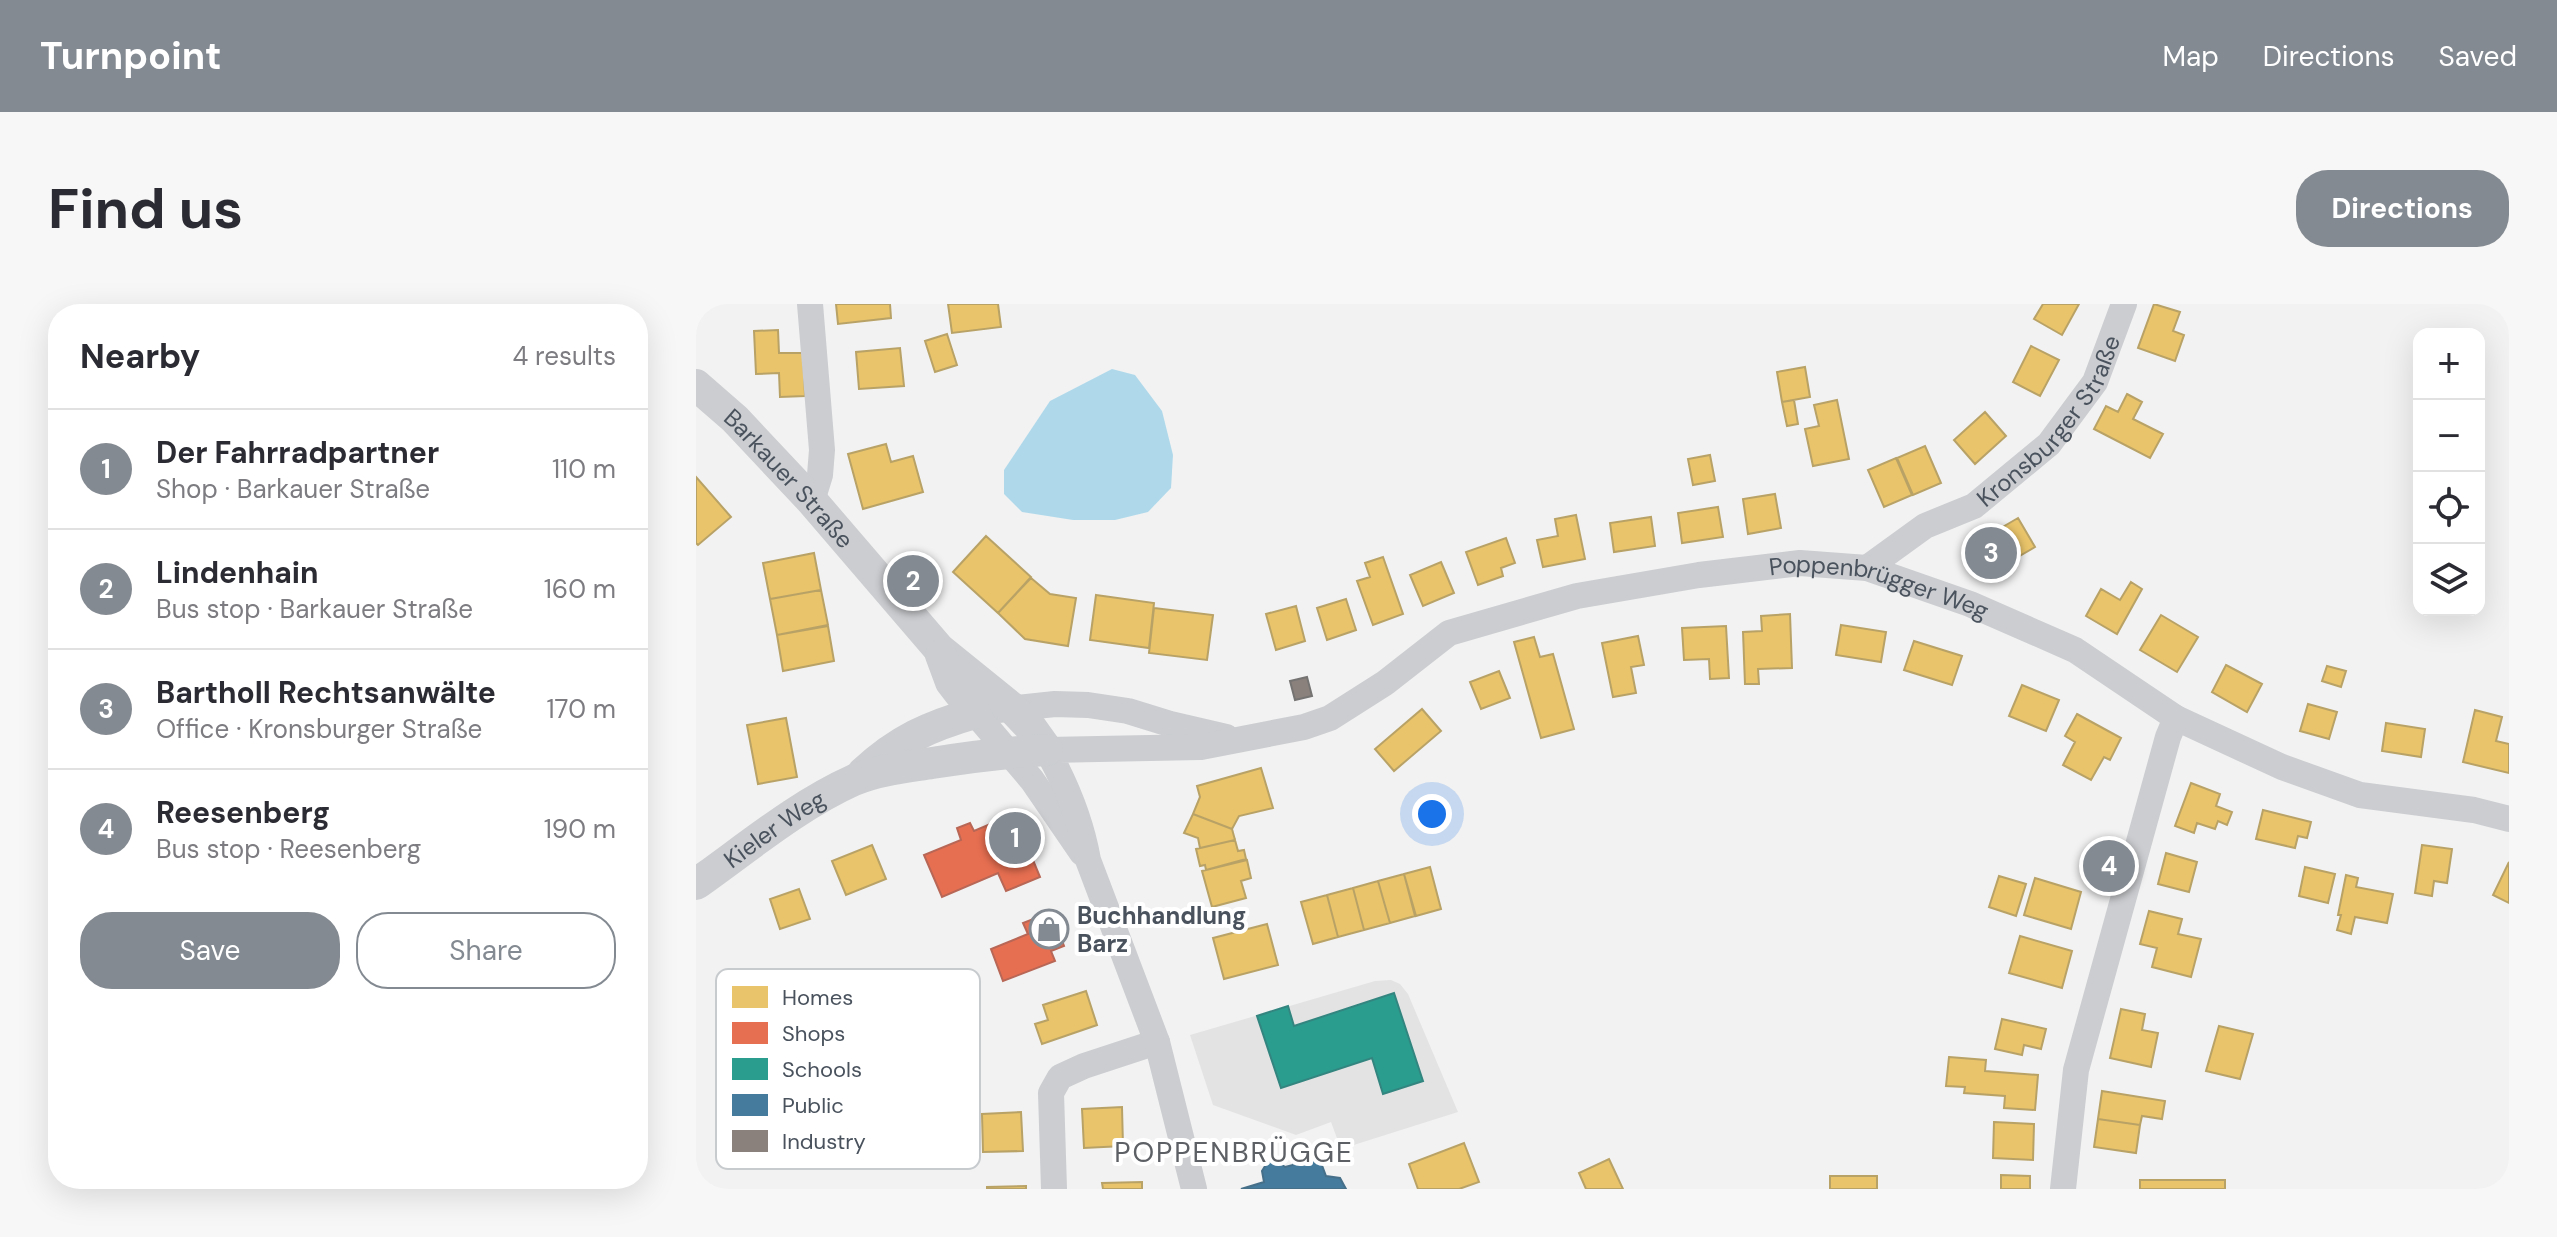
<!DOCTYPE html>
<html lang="en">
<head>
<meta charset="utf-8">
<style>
  :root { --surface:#fff; --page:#f7f7f7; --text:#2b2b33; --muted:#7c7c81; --line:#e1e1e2; --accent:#848a91 }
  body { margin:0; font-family:"DM Sans",sans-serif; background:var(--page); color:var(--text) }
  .controls { position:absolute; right:24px; top:24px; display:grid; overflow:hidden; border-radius:16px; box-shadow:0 8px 32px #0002 }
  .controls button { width:72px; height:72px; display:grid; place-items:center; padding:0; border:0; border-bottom:2px solid var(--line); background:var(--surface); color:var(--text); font:40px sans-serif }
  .you { position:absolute; left:736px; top:510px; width:28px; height:28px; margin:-20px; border:6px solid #fff; border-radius:50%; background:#1a73e8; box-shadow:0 0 0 12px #1a73e833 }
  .badge { display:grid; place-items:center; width:52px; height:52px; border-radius:50%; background:var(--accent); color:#fff; font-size:26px; font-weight:700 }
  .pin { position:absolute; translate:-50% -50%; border:4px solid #fff; box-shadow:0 2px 8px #0006 }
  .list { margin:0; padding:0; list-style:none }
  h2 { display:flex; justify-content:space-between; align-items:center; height:104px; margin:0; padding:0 32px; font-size:34px }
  h2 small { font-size:26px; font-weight:400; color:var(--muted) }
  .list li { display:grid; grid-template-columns:52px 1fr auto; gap:24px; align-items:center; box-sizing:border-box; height:120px; padding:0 32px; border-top:2px solid var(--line) }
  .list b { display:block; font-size:30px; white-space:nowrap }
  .list p { margin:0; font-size:26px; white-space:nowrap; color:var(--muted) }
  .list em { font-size:26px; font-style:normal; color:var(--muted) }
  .actions { display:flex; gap:16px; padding:24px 32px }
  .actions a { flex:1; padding:18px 0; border:2px solid var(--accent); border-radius:32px; text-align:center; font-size:28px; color:var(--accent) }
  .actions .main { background:var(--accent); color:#fff }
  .icon { flex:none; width:44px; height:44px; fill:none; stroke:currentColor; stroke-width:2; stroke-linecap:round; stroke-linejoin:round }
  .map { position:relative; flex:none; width:1813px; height:885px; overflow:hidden; border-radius:32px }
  header { display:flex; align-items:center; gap:48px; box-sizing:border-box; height:112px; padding:0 40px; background:var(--accent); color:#fff }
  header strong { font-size:38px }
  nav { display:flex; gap:44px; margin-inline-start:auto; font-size:28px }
  .intro { display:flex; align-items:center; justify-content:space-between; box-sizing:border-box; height:192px; padding:0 48px }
  h1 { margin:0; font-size:56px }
  .button { padding:20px 36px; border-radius:32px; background:var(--accent); color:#fff; font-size:28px; font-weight:700 }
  main { display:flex; gap:48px; padding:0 48px }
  aside { flex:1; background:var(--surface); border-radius:32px; box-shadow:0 8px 32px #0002 }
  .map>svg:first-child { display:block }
  .education { fill:#e4e3e3 }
  .water { fill:#afd9eb }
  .homes { fill:#e9c46a; stroke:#b9a266; stroke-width:2 }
  .shops { fill:#e76f51; stroke:#b86655; stroke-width:2 }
  .schools { fill:#2a9d8f; stroke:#338680; stroke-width:2 }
  .public { fill:#457b9d; stroke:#466f8a; stroke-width:2 }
  .industry { fill:#8a817c; stroke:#767373; stroke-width:2 }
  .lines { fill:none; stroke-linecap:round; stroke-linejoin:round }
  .minor { stroke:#cbcdd0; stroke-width:26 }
  .tertiary { stroke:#cbcdd0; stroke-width:32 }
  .labels { text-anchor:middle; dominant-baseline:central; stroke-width:8; stroke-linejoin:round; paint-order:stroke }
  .street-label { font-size:24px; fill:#49525d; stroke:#fff }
  .poi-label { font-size:24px; font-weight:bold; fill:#49525d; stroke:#fff; text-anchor:start }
  .quarter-label { font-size:28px; letter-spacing:2px; fill:#5d6065; stroke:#fff }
  .key { fill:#fff; stroke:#c8cbce; stroke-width:2 }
  .key-label { font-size:22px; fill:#49525d }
</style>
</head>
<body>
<header>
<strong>Turnpoint</strong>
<nav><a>Map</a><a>Directions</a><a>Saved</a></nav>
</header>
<div class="intro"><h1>Find us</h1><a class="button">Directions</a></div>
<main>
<aside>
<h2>Nearby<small>4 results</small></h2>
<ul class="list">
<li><span class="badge">1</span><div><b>Der Fahrradpartner</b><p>Shop · Barkauer Straße</p></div><em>110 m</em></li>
<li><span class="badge">2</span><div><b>Lindenhain</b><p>Bus stop · Barkauer Straße</p></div><em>160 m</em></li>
<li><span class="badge">3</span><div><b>Bartholl Rechtsanwälte</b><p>Office · Kronsburger Straße</p></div><em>170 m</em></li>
<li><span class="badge">4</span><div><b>Reesenberg</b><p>Bus stop · Reesenberg</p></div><em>190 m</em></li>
</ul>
<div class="actions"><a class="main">Save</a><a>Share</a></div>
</aside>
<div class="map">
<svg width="1813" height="885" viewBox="0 0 1813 885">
  <rect width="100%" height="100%" fill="#f2f2f2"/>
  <path class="education" d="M695,676L704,680L712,690L762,808L645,845L635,818L600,831L517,801L494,731L679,677Z"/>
  <path class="water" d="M416,65L439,71L466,107L477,151L475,184L452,208L419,216H377L326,208L308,190V166L354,97Z"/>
  <path class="homes" d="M140,0H194L195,14L142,20Z
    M252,0H302L305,23L256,29Z
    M1347,0H1383L1366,31L1338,15Z
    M1458,0L1484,8L1477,27L1488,31L1479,57L1442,44Z
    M82,26L83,49H107L109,92L84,93L83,69L60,70L58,27Z
    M251,30L261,61L239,68L229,37Z
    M1335,42L1363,56L1344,92L1317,78Z
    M204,44L208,82L163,85L160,48Z
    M1109,63L1114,93L1086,98L1081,68Z
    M1431,90L1446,98L1437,115L1467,130L1454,154L1398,125L1410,102L1422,108Z
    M1098,96L1102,120L1091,122L1086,98Z
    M1141,96L1153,155L1117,162L1109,125L1123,122L1118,101Z
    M1289,108L1310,132L1279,160L1258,136Z
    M190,140L195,158L217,152L227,188L167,205L152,150Z
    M1229,142L1245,179L1217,191L1201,154Z
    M1014,151L1019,177L997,181L992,155Z
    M1200,154L1216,191L1188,203L1172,166Z
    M0,173L35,213L2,241L0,239Z
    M1079,190L1085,224L1052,230L1047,195Z
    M1022,203L1027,233L986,239L982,209Z
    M880,211L889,255L847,263L841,236L862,232L859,215Z
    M955,213L959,242L918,248L914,219Z
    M1322,214L1339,243L1291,271L1274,242Z
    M290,232L335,273L302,309L257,268Z
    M810,234L819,259L805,264L807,272L782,281L770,248Z
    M118,249L125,286L74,295L67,259Z
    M687,253L707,310L677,321L661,277L674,273L669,259Z
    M745,258L758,289L727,302L714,271Z
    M335,274L354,290L380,294L372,342L329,335L302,309Z
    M1435,278L1446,285L1421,330L1390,312L1405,285L1424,296Z
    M125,286L132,321L81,331L74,295Z
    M400,291L458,299L453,344L394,336Z
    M650,295L660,326L631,336L621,304Z
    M600,302L609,337L580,346L570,310Z
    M458,304L517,311L511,356L453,349Z
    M1094,310L1096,364L1062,365L1063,380H1049L1047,328L1066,327L1065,312Z
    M1465,311L1502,333L1481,368L1444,346Z
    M1145,321L1190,328L1185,358L1140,351Z
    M132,322L138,357L87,367L81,331Z
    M1030,322L1033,374L1014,375L1013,355L988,356L986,324Z
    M942,332L948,361L935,363L940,389L917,393L906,339Z
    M838,333L844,353L857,350L878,425L845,434L818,338Z
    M1218,337L1266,352L1256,381L1208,366Z
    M1530,361L1566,380L1551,408L1516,388Z
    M1631,362L1650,367L1645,383L1626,377Z
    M803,367L814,394L785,405L774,378Z
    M1326,381L1363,396L1350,427L1313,412Z
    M1612,400L1641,408L1633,435L1604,427Z
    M726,405L745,427L698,467L679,445Z
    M1779,406L1806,413L1800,437L1813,440V469L1767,458Z
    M1381,410L1425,434L1414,456L1408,453L1395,476L1367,461L1379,438L1369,432Z
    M90,414L101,473L62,480L51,421Z
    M1690,419L1729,425L1725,453L1686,447Z
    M565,464L577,504L543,512L536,525L497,510L504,493L501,482Z
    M1495,479L1524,490L1520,502L1536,508L1531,521L1522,517L1519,525L1501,519L1498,529L1479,522Z
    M1567,506L1615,518L1611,534L1602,532L1599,544L1560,535Z
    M497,510L536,525L539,536L504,544L502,534L488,529Z
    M539,536L542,547L548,546L550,555L510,566L509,561L504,562L500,545Z
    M176,541L190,575L150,591L136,557Z
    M1726,541L1756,545L1751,579L1738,577L1736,592L1719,589Z
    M1470,549L1501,558L1493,588L1462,580Z
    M551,556L555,574L545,577L550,594L516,603L506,567Z
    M1813,558V599L1797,591Z
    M734,563L745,605L720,612L708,570Z
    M1609,563L1639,570L1632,599L1603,592Z
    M708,570L719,612L694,619L682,577Z
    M1650,571L1662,574L1660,583L1697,590L1691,619L1659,613L1655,630L1641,626L1645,611H1642Z
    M1303,572L1330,580L1320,612L1293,603Z
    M1339,574L1385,588L1375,625L1328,611Z
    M682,577L694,619L668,626L657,584Z
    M657,584L668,626L642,633L631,591Z
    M103,585L114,615L84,625L74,595Z
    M631,591L642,633L617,640L605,598Z
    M1453,607L1486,615L1482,630L1505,635L1495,673L1456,663L1461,644L1444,640Z
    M571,620L582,661L528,675L517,634Z
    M1324,632L1376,647L1366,684L1313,669Z
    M390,687L401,721L346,740L339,720L352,716L347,701Z
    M1425,705L1449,710L1446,726L1462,729L1455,763L1414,754Z
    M1306,715L1350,725L1345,745L1328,741L1326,751L1299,745Z
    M1523,722L1557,730L1544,775L1510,767Z
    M1253,753L1290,756L1289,767L1342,771L1339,806L1308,804L1309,792L1268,789L1269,783L1250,782Z
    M1406,787L1469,797L1466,815L1446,812L1444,821L1402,815Z
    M426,803L427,842L388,844L386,805Z
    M325,808L327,847L287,848L286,810Z
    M1402,815L1444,821L1440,849L1398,843Z
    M1298,818L1338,820L1337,856L1297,854Z
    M768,839L783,878L763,885H722L713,860Z
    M913,855L927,885H890L883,869Z
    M1305,871L1334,872V885H1305Z
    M1134,872H1181V885H1134Z
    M1444,876H1529V885H1444Z
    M446,878V885H407L406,879Z
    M330,882V885H291V883Z"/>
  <path class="shops" d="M318,510L344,573L310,587L302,569L246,593L228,551L265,536L261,524L274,519L278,527Z
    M355,608L368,642L355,647L359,657L307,677L295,645L332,630L327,619Z"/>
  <path class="schools" d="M698,689L727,777L687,790L676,754L585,784L561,712L592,702L598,722Z"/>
  <path class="public" d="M608,846L616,847L622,851L630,872L644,874L650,885H545L568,878L566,867L571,859L580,856L589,863L597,861L599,853Z"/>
  <path class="industry" d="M611,373L616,392L599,396L594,377Z"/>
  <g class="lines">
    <g class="minor">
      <path d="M114,0L126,146L124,171L116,197"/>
      <path id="s1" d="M1171,264L1229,222L1278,202L1353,140L1399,78L1428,0"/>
      <path d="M302,406L359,400L392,401L432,407L474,420L530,433"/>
      <path d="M279,409L336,476L386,549"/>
      <path d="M358,885L355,789L364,773L388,762L461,738"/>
      <path id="s2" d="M498,885L461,738L392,556C385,516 371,482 351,446L505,443L608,423L634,414L689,379L753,329L881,292L1003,271L1104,259L1171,264L1274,300L1379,346L1480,414L1586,463L1664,491L1778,506L1813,515"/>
      <path d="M1367,885L1380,766L1472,433L1480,414"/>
    </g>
    <g class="tertiary">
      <path id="s3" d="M0,81L39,115L116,197L243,345L316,404L336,425L351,446"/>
      <path d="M167,469C202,436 234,422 279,409L255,378L245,351"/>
      <path id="s4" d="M0,580C51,544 102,501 158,476C182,466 211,463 236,459C274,453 312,448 351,446"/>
    </g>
  </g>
  <defs>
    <g id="shop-ring" transform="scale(2)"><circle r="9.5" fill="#fff" stroke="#848a91" stroke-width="1.5"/><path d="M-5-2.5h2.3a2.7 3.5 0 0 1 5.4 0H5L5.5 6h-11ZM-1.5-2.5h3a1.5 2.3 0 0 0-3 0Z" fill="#848a91"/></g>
  </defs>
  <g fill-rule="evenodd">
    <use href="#shop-ring" x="353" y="625"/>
  </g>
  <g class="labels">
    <g class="street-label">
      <text stroke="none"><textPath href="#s1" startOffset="240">Kronsburger Straße</textPath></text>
      <text stroke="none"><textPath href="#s3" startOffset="132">Barkauer Straße</textPath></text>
      <text stroke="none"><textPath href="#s2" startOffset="1338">Poppenbrügger Weg</textPath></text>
      <text stroke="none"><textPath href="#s4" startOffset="96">Kieler Weg</textPath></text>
    </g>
    <g class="poi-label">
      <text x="381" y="611">Buchhandlung<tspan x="381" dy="28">Barz</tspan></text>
    </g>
    <g class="quarter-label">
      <text x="538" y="848">POPPENBRÜGGE</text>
    </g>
  </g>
  <rect x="20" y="665" width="264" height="200" rx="12" class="key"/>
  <rect x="36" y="682" width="36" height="22" fill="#e9c46a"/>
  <rect x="36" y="718" width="36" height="22" fill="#e76f51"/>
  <rect x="36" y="754" width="36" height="22" fill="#2a9d8f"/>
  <rect x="36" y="790" width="36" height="22" fill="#457b9d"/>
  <rect x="36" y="826" width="36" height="22" fill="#8a817c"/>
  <g class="key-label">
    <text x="86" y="701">Homes</text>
    <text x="86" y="737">Shops</text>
    <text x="86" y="773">Schools</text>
    <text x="86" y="809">Public</text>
    <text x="86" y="845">Industry</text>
  </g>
</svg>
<div class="controls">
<button>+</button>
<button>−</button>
<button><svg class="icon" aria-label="locate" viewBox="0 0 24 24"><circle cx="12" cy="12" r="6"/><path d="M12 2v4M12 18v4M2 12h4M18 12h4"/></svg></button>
<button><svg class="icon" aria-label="layers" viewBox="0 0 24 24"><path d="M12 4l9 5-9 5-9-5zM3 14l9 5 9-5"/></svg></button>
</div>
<div class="you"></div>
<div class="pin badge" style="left:319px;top:534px">1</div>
<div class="pin badge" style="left:217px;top:277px">2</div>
<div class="pin badge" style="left:1295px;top:249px">3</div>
<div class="pin badge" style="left:1413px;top:562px">4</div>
</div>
</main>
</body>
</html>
